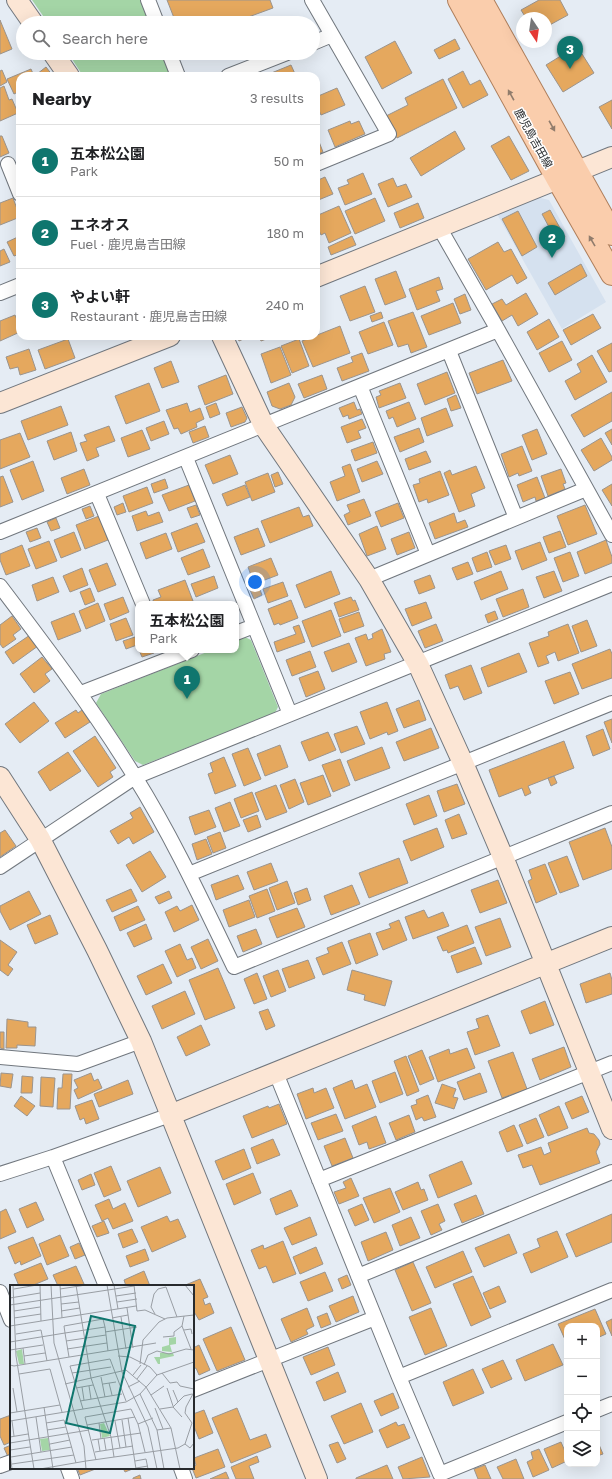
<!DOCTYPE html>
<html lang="en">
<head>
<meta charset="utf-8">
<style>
  :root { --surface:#fff; --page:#f2f2f2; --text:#202124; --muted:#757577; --line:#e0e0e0; --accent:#0f766e }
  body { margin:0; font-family:"Golos Text","Noto Sans JP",sans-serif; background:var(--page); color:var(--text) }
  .controls { position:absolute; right:12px; bottom:12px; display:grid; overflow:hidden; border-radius:8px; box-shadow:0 4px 16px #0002 }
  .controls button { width:36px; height:36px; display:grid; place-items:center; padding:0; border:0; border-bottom:1px solid var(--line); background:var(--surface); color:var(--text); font:20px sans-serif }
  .compass { position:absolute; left:516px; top:12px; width:36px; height:36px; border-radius:50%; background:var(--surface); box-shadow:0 4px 16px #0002; rotate:167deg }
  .you { position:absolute; left:255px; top:582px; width:14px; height:14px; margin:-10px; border:3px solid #fff; border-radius:50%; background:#1a73e8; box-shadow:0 0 0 6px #1a73e833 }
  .badge { display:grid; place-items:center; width:26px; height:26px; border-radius:50%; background:var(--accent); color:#fff; font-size:13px; font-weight:700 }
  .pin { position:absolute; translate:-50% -33px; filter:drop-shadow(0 1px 2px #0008) }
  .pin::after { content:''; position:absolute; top:21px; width:14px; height:12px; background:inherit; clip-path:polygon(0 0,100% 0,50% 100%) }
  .popup { position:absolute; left:135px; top:601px; width:104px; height:52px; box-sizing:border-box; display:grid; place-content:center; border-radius:8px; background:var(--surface); filter:drop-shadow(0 1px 3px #0005); font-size:13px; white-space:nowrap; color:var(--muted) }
  .popup b { font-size:15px; color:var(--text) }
  .popup::after { content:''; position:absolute; left:50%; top:100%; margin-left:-8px; border:8px solid transparent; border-top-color:var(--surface) }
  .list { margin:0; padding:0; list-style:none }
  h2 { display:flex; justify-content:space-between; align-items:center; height:52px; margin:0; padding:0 16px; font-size:17px }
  h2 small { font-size:13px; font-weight:400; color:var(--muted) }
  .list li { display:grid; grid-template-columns:26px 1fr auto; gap:12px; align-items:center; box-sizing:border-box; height:72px; padding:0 16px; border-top:1px solid var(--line) }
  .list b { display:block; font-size:15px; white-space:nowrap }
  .list p { margin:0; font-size:13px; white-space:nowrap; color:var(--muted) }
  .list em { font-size:13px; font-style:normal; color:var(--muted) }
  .icon { flex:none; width:22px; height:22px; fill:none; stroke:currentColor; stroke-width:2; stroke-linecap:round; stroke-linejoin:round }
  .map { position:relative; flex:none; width:612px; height:1479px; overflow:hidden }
  .search { position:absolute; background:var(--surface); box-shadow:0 4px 16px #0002; left:16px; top:16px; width:304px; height:44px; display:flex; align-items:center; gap:10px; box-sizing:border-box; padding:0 14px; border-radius:22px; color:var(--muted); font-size:15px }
  .panel { position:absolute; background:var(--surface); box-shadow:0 4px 16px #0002; left:16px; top:72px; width:304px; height:268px; border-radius:12px }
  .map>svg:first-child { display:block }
  .built { fill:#d5e1ef }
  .green { fill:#a4d5a6 }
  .building { fill:#e5a85e; stroke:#9b948d }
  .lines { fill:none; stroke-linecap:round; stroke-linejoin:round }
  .street-casing { stroke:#71777e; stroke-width:16 }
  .secondary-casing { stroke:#71777e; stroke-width:22 }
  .primary-casing { stroke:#ae7e5b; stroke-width:24 }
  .street { stroke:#fff; stroke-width:14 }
  .secondary { stroke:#fce6d5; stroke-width:20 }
  .primary { stroke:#facdac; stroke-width:22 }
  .oneway { fill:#907c6c }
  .labels { text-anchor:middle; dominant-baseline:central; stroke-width:3; stroke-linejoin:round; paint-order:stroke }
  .street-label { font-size:11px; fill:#272a2d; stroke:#fff }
  .inset-road { fill:none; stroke:#999ea4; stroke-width:1 }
  .view { fill:#0f766e; fill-opacity:0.15; stroke:#0f766e; stroke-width:2 }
  .inset-edge { fill:none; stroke:#272a2d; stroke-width:2 }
</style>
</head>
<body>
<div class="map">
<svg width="612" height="1479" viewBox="0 0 612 1479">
  <rect width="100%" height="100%" fill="#e5ecf4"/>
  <path class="built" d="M537,197L549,200L606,302L562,329L497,214Z"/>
  <path class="green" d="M32,0H141L150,23H48Z
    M68,53H162L172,76H83Z
    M245,637L251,640L278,707L275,713L143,765L135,761L96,703L101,694L212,650H236V640Z"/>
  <path class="building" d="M167,0H270L273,8L232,23H176Z
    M539,0H560L568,15L546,27V18H526L521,10Z
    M0,20L12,49L0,54Z
    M455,39L460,49L439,59L434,50Z
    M395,41L412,73L382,89L365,57Z
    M577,46L594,73L563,92L546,65Z
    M291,65L296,76H264Z
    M46,67L53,76H38L37,74Z
    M31,69L34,76H20V91L14,94L7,79Z
    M2,70L7,82L0,86V71Z
    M463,71L470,85L480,80L488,95L463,108L448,79Z
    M443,79L457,108L397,138L386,116L408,105L405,98Z
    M4,86L9,100L12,99L18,113L0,121V88Z
    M337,88L345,105L321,115L316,104V97Z
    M612,100V129L599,107Z
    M350,121L351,124L359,121L365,134L335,147L328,130Z
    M455,131L465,149L421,176L410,158Z
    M316,134L323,152L316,155Z
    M0,136H2L9,153L0,157Z
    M509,136L529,171L511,180L491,146Z
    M363,173L372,194L345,205L338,188L349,184L347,180Z
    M325,177L333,194L316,201V181Z
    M393,178L397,187L406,184L412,197L388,207L378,184Z
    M13,198L20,217L0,225V203Z
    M375,198L385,221L355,234L345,211Z
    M418,203L424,218L400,228L394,213Z
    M339,206L351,233L329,243L325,233L321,235L316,224V216Z
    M550,210L565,237L557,242L542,214Z
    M518,211L537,247L522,256L502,219Z
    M20,236V254L14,256L7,242Z
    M352,236L356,245L331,255L328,247Z
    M498,242L504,252L511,249L527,278L517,284L512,275L486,290L468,259Z
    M4,249L10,262L0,266V251Z
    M581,264L587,276L555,295L548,283Z
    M396,271L406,297L385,305L375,279Z
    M439,277L443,289L436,291L440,301L417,310L409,289Z
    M365,286L375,312L350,321L340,296Z
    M526,293L538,314L518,326L512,315L502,321L492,304L502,299L506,305Z
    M465,294L471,310L460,314L454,299Z
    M453,303L461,323L429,335L421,316Z
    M381,312L383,318L372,322L370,316Z
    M413,312L427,347L411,353L408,344L398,347L388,321Z
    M593,314L601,328L571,345L563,330Z
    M15,315L20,327V332L0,341V321Z
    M549,319L559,337L537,350L527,332Z
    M384,322L393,345L368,354L359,332Z
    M340,326L350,353L313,367L302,341Z
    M237,336H250L239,341Z
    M259,336H274L261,341Z
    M68,339L75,358L45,369L38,350Z
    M299,339L309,366L292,373L281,346Z
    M562,341L572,360L549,372L539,353Z
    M612,343V371L609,372L597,351Z
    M280,347L291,375L271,383L261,354Z
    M29,349L36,370L20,375L18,367L10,369L6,357Z
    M362,353L369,371L342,381L337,368L353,362L351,357Z
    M592,355L607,382L575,400L565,381L581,372L577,364Z
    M503,360L512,381L477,394L469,373Z
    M171,361L179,382L162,388L154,368Z
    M447,372L455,393L425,405L417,384Z
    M226,375L233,394L205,405L198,386Z
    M322,375L327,389L304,398L298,384Z
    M149,383L160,411L126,424L115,396Z
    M289,383L295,397L291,405L280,409L272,406L267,392Z
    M400,383L406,398L379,408L376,397L381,395L379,391Z
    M612,392V421L584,437L571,415Z
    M456,395L461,408L451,411L447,399Z
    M354,402L357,410L360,409L362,414L349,419L348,415L343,417L339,408Z
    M409,402L416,419L397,427L393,417L389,419L386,411Z
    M187,403L190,412L200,408L204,419L196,423L197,427L181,434L178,428L174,429L166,410Z
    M216,403L220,414L210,418L206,407Z
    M61,406L68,425L28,440L21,421Z
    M242,407L247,418L245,422L231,427L226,413Z
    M446,408L453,426L427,436L421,418Z
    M362,419L366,428L358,431L361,438L347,443L341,427Z
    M164,421L169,434L151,441L146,428Z
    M109,426L115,441L96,448L99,456L87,461L80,443L87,441L84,435Z
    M205,426L209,437L193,443L189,432Z
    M419,428L424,442L400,452L394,437Z
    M537,429L547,454L532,460L522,435Z
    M612,429V445L605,433Z
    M142,430L150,449L128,457L121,438Z
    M71,432L77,451L54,460L47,441Z
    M20,433L30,457L0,469V440Z
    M601,438L612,457V460L594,471L581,450Z
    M373,442L377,453L355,461L351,450Z
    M522,446L532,471L519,476L518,473L509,477L501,454Z
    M426,451L431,462L409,470L405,459Z
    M230,455L238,474L213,484L205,465Z
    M33,461L44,491L22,500L10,470Z
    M377,461L383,474L362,482L357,469Z
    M350,464L360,492L337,501L330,482L345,476L342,467Z
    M476,466L485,488L471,494L475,506L459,512L444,473L450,470L452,475Z
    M84,469L90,485L67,494L61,478Z
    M561,469L566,483L563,484L565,489L548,496L541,476Z
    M440,471L449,495L428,503L427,499L419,502L413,485L420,483L419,479Z
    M278,472L283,484L275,487L271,475Z
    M268,473L275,492L252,501L245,482Z
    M3,476L13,502L0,507V477Z
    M537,477L545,498L536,501L535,497L523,502L517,485Z
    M165,479L168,488L154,493L151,484Z
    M612,484V506L602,490Z
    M189,485L195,501L169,511L162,495Z
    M245,485L250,497L227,506L222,494Z
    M147,487L153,503L129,512L123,496Z
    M364,499L371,516L348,525L344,515L350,512L347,505Z
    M123,503L126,512L117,515L114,507Z
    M398,503L404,518L381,527L375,512Z
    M196,505L200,515L191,518L187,508Z
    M585,505L597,534L568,545L557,516Z
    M90,506L94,516L86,519L82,509Z
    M299,507L303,517L309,515L313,526L270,543L261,521Z
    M146,511L148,516L159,512L163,522L137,531L132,516Z
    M454,513L457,523L465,520L468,527L435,539L429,523Z
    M99,516L108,540L85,549L76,525Z
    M56,518L60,528L51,531L47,522Z
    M197,523L205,542L178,552L171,533Z
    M377,526L386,549L367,556L359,534Z
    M37,528L41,538L30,542L26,532Z
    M258,528L265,546L241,555L234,537Z
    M560,531L566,547L549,553L543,537Z
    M74,532L81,550L61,558L54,540Z
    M409,532L415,548L397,555L391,539Z
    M166,533L172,549L146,559L140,543Z
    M606,540L612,557V563L585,574L577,552Z
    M49,541L57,561L36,569L28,549Z
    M540,542L547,560L522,570L515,551Z
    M22,545L30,566L6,575L0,560V554Z
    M506,545L511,559L495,565L489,551Z
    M203,549L210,567L188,575L181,558Z
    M487,552L492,567L477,572L472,558Z
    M570,552L579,576L563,582L554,558Z
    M271,558L278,575L254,584L248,567Z
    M468,562L473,574L457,580L452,568Z
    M107,563L116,585L98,592L89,570Z
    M82,568L88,585L70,592L63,576Z
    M331,571L340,594L305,608L296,585Z
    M501,571L508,589L481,600L474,582Z
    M554,571L562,591L544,598L536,577Z
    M430,575L435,588L419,594L414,581Z
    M214,576L218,588L196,597L191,584Z
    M53,577L59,592L37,601L32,585Z
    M185,580L193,601L185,604H154L153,600L161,597L158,590Z
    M283,582L288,596L268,603L263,589Z
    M259,587L262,595L254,599L250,590Z
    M90,588L95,601L85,605L80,592Z
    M523,589L529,607L503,617L496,599Z
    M123,597L129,612L110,620L104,604Z
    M351,597L353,601L355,600L359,610L339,617L334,603Z
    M291,600L298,618L280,625L279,623L274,625L268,609Z
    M426,602L432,618L412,626L405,609Z
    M98,603L105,621L86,629L79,611Z
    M331,610L341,636L312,647L302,621Z
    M495,611L498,619L488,623L485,615Z
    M359,612L364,626L344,633L339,619Z
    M74,613L81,631L58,640L51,622Z
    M12,616L21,629L13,635L16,639L3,648L0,644V625Z
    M126,618L133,635L116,641L110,624Z
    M587,620L597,646L581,652L572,626Z
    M436,624L443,641L425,648L418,631Z
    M568,624L579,653L558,661L555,652L546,656L549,663L538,667L529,643L549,636L548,632Z
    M299,625L305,642L277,652L274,642L296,634L293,627Z
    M382,629L391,652L384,654L385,659L366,666L355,638L366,634L368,640L373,638L372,634Z
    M30,635L38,646L13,664L5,652Z
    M138,636V647L137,645L126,649L123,641Z
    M349,643L357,662L332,672L324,652Z
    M610,649L612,654V678L582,689L572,664Z
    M139,650H153L154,653L142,657Z
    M310,651L316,667L292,676L286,660Z
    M519,653L527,672L488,687L481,668Z
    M42,657L52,669L45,674L50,681L34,693L20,674Z
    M471,665L482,693L464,700L458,686L450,689L445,675Z
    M318,671L325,689L306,697L299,678Z
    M570,672L579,694L554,704L545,681Z
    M419,700L426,720L404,728L396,709Z
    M34,702L49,721L20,743L5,724Z
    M387,702L398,731L388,735L387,732L370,739L360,712Z
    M76,710L78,713L82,710L90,722L65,738L55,723Z
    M612,719V743L604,722Z
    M357,726L365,744L341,753L334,734Z
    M431,728L439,748L404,761L396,742Z
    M603,729L610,749L593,756L586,736Z
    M328,732L336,750L309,761L301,742Z
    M95,736L116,768L110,772L113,777L98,787L73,751Z
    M564,741L574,768L528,786L531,793L525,796L522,788L499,797L489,770Z
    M280,745L288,767L265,776L257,754Z
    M382,747L390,768L355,781L347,761Z
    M248,748L261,779L244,786L232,754Z
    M68,752L81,771L50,791L38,772Z
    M224,757L236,786L215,794L208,774L213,772L210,763Z
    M340,759L350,785L333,792L322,765Z
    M323,775L331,796L308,805L300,783Z
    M554,776L557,783L551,786L548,778Z
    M295,779L304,802L289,809L280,785Z
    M457,784L465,804L444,812L437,791Z
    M276,785L287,812L266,820L255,793Z
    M252,792L259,811L241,818L234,799Z
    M429,795L437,816L414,825L406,804Z
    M230,802L240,826L224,832L215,808Z
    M140,807L154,832L133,844L129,837L118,844L110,831L133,818L130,813Z
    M209,810L216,827L195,835L189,817Z
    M459,814L467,834L452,839L445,820Z
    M257,815L261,827L248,832L243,820Z
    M437,828L444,847L411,861L403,841Z
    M605,828L612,847V869L583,880L569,842Z
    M5,830L16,846L0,857V833Z
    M220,832L226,848L213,853L207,837Z
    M206,839L212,854L197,860L192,844Z
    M150,851L166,877L142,892L126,865Z
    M567,856L579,886L560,893L548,863Z
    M399,858L408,883L369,898L359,873Z
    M271,863L278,881L254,890L247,872Z
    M545,864L557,894L536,903L528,881L532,879L529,870Z
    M238,875L244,889L216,900L211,885Z
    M498,880L507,903L480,913L471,890Z
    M287,881L295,903L277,910L269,888Z
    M352,885L360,904L331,915L324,896Z
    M307,888L311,900L298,905L294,893Z
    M131,889L137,901L112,912L106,900Z
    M267,889L275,911L257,918L249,896Z
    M29,891L41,914L10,930L0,911V906Z
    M169,891L172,898L159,904L155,897Z
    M249,900L255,917L229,927L223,910Z
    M192,905L199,920L174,932L165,912L177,906L180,911Z
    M138,906L145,920L120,931L114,917Z
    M297,908L305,927L277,938L269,918Z
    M424,910L428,918L443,912L449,926L413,939L405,917Z
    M50,915L58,934L35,944L27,925Z
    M500,918L511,947L486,956L475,927Z
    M399,920L407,940L383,950L376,933L391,928L389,924Z
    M146,924L152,939L134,947L127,933Z
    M467,925L474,943L448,953L447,950L443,951L437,937Z
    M256,929L262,944L243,952L237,936Z
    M370,933L378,955L356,964L348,941Z
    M208,939L218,961L201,969L191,947Z
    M0,940L17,952L8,965L13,969L8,976L0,970Z
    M342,942L351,964L323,975L316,958L329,953L327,948Z
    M180,944L187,960L192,958L196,968L177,977L165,951Z
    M475,947L482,964L457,973L451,956Z
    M308,960L315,978L289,988L282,969Z
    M163,964L172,983L146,995L137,976Z
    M218,968L235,1008L205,1020L189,980Z
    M278,970L286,991L271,997L263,976Z
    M352,970L392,981L385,1006L364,1000L365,995L347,990Z
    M257,973L267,999L254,1004L244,979Z
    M610,973L612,980V994L586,1003L580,984Z
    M185,991L195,1014L162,1029L152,1006Z
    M545,1001L554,1025L530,1034L521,1011Z
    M268,1009L275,1026L266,1030L259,1012Z
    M488,1015L500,1046L475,1055L467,1032L479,1028L476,1019Z
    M7,1019L28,1022V1027H36L35,1046L17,1045V1048H6Z
    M201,1025L210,1045L186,1056L177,1037Z
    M0,1032H4V1049L0,1048Z
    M564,1047L571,1067L540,1080L532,1059Z
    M467,1048L475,1068L438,1082L429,1057L449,1049L450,1054Z
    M422,1050L434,1079L420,1085L408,1056Z
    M513,1052L527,1089L502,1098L488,1061Z
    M406,1056L419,1091L407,1096L394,1061Z
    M395,1072L403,1094L380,1103L372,1081Z
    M1,1073L13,1074L11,1088L0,1086Z
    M91,1073L94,1081L98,1079L102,1088L78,1099L74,1090L78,1088L74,1080Z
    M480,1073L487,1092L464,1100L457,1082Z
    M63,1074H72L70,1109H57L58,1088H62Z
    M22,1076L33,1077L32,1093H21Z
    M41,1077L55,1078L53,1107L40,1106Z
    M128,1080L133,1094L99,1107L94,1094Z
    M352,1080L355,1089L367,1084L376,1107L345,1119L333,1088Z
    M442,1084L456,1089L453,1097L458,1098L454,1109L435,1103Z
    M313,1088L314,1093L326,1088L334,1108L306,1119L297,1094Z
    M428,1095L436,1117L424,1121L422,1117L416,1120L411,1106L417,1104L416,1100Z
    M21,1096L35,1106L27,1116L14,1106Z
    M582,1096L589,1112L572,1119L565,1103Z
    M92,1100L99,1119L86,1124L84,1118L80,1120L75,1106Z
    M279,1104L287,1124L252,1138L243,1116L268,1106L269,1108Z
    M559,1106L568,1128L548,1136L539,1115Z
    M336,1114L343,1131L318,1140L311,1123Z
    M409,1115L415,1132L396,1140L389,1123Z
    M376,1116L386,1143L369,1149L367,1142L359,1145L352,1126Z
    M536,1118L544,1137L527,1144L519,1125Z
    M514,1125L523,1146L507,1152L499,1132Z
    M587,1128L589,1133L594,1134L599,1140L600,1144L596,1152L600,1163L540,1185L532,1165L523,1168L518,1155L541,1147L544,1155L551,1152L548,1143Z
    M345,1138L353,1158L332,1166L324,1146Z
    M273,1139L280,1155L257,1164L251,1148Z
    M244,1149L251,1168L223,1180L215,1161Z
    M462,1161L472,1184L438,1198L429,1175Z
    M111,1166L121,1190L104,1197L94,1173Z
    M160,1167L171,1193L138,1207L127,1181Z
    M253,1173L261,1193L234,1205L226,1184Z
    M91,1174L95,1185L82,1190L78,1180Z
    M351,1178L359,1196L339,1204L334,1192L346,1188L343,1182Z
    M418,1182L421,1190L424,1189L428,1200L403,1210L395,1192Z
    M390,1188L400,1212L374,1223L363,1198Z
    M291,1190L298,1206L276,1215L270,1199Z
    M476,1195L484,1214L462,1223L454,1204Z
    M109,1199L113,1209L125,1203L133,1221L113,1229L108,1218L102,1221L95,1205Z
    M36,1202L44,1220L27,1228L19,1209Z
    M362,1204L369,1220L355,1226L348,1210Z
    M438,1204L445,1221L439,1224L442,1230L431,1235L421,1211Z
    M6,1209L16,1232L0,1239V1212Z
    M612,1214V1242L576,1257L566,1234Z
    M167,1216L170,1222L178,1219L186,1237L152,1252L141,1227Z
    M310,1217L317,1235L292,1245L284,1228Z
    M411,1217L420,1238L400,1246L392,1225Z
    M104,1221L109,1233L97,1237L92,1226Z
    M132,1229L138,1242L123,1248L118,1234Z
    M557,1231L568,1257L531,1273L523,1254L540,1247L537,1239Z
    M386,1232L393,1250L368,1261L361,1242Z
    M509,1234L517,1253L484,1267L475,1248Z
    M60,1235L69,1256L47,1265L39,1244Z
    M33,1237L41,1256L21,1265L20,1261L15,1264L8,1247Z
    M283,1241L296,1274L273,1283L266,1266L259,1269L251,1250L263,1245L264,1249Z
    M79,1243L85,1255L75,1259L70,1247Z
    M316,1247L323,1264L300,1274L293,1257Z
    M145,1249L149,1260L130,1267L126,1256Z
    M463,1251L472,1272L435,1288L426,1267Z
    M413,1262L431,1303L412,1311L395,1270Z
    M41,1263L48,1279L31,1286H19L14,1274Z
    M76,1266L84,1284L78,1286H58L53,1275Z
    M144,1271L150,1286H126L124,1280Z
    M325,1272L333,1291L308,1301L300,1282Z
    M347,1275L351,1285L342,1289L338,1279Z
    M473,1276L491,1317L471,1326L453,1284Z
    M200,1279L208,1297L203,1299L205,1305L210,1303L214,1313L199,1320L193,1310V1286H183Z
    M499,1286L506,1302L490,1309L483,1293Z
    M353,1296L359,1312L336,1322L329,1306Z
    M307,1308L314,1326L306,1330L308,1334L291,1342L281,1319Z
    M431,1308L447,1346L425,1355L409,1317Z
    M595,1309L606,1334L597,1338V1326H567V1344L558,1324Z
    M327,1313L331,1324L321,1328L317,1317Z
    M612,1319V1336L606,1322Z
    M231,1327L245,1360L217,1371L203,1339Z
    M553,1344L563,1365L525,1381L516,1360Z
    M199,1345L210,1370L199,1375L196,1368L193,1369V1348Z
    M328,1347L335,1365L311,1375L303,1357Z
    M503,1360L512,1379L491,1388L482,1369Z
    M473,1369L484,1393L453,1406L443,1382Z
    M338,1372L346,1392L324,1401L316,1382Z
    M393,1393L399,1408L381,1416L374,1401Z
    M361,1403L373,1432L344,1444L331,1416Z
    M237,1408L250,1440L266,1434L271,1447L231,1463L212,1418Z
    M204,1410L213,1433L199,1439L193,1424V1414Z
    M11,1415V1442L4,1445L0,1436V1419Z
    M396,1422L398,1426L404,1424L410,1438L387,1448L379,1430Z
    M597,1440L603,1454L597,1456Z
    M338,1442L346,1459L337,1463L329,1445Z
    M561,1442L567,1456V1461L552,1468L544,1449Z
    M11,1445V1456L8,1457L4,1448Z
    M218,1449L225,1467L196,1478L192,1468L196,1465L194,1458Z
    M539,1449L549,1470L533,1477L527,1462L533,1459L531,1452Z
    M257,1456L259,1462L249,1466L254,1479H236L231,1467Z
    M422,1457L430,1477L403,1479L398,1467Z
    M516,1459L524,1479H503L497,1467Z
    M387,1465L393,1479H356V1478Z
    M485,1465L491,1479H478L474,1469Z
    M77,1468H98L80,1475Z
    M123,1468H135L125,1472Z
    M226,1472L229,1479H210Z
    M140,1475L141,1479H133V1478Z"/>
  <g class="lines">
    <g class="street-casing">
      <path id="street" d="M148,0L157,23
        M312,0L389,134L316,164
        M313,43L332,35
        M169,53L178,76
        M228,76L287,53
        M8,164L20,194
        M439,227L498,330L612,535
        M0,293L20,285
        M449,351L516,518
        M360,386L428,554
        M186,458L290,714
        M97,494L143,604
        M0,532L498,330
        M369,579L586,489
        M0,586C47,648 94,710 135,777C173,838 203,903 234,967L612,813
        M236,633L254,626
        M81,693L192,650
        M0,867L135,777L612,584
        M189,874L612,703
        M0,1057L78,1064L141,1041
        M276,1073L399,1377L440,1474L567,1422
        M53,1157L106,1286
        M0,1174L53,1157L170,1115
        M319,1180L612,1063
        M358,1276L612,1172
        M0,1292L11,1320
        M399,1377L612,1290
        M193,1390L375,1318
        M597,1410L612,1404
        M0,1466L11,1462
        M68,1468L72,1479
        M181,1468L185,1479"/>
    </g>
    <g class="secondary-casing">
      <path id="secondary" d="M17,0L33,23
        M53,53L69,76
        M316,277L612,157
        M222,336L264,426L369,579L418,664L463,763L503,857L612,1129
        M0,403L170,336
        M0,777L40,839L97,950L141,1041L317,1479
        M170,1115L612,937"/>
    </g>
    <g class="primary-casing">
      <path id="primary" d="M459,0L557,178L612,274
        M481,0L612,234"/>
    </g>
    <use href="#street" class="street"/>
    <use href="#secondary" class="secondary"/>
    <use href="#primary" class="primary"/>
  </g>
  <defs><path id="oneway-solid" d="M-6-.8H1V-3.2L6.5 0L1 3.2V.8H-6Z"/></defs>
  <g class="oneway">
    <use href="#oneway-solid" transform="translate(511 95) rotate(-119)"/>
    <use href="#oneway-solid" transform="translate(552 126) rotate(61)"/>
    <use href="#oneway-solid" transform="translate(592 241) rotate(-120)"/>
  </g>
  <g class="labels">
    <g class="street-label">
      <text transform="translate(534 138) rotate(61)">鹿児島吉田線</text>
    </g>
  </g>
  <g transform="translate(10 1285)">
    <rect width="184" height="184" fill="#e5ecf4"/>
    <path d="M166,52V59L160,60L162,67L152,66V62L159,60V53ZM12,64L14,79H9L6,66ZM150,68H163L164,71L150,74V79H148L144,72H150ZM94,138L100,151L92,153L90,139ZM38,153L40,165L32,166L30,154Z" fill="#a4d5a6"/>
    <path class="inset-road" d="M3,0L6,71L24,184M30,0L31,36M41,0L44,58L74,161L76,184M50,0L52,33M66,0L81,93L101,152L104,172M97,0L112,87L138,142L147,184M104,0L108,24M124,0L127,26L135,25L155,34M175,0L184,11M4,4L27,0M50,4L76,0M106,11L126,8M0,13L30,8M107,17L127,14M51,19L69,17M0,20L124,1M117,23L123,63M4,26L30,22M51,26L70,23M145,29L141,22L144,9L148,4L156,2L167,32M174,31L172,41L181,64M111,32L116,64M4,33L31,29M102,33L118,30M0,41L126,21M95,42L55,48L54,41L93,34L95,42L98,66M174,45L181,44L182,49M95,47L127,42M6,49L31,45L37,76M153,52L164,51V47L172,41M56,56L96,50M0,57L55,48L59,72M13,63L15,79M57,64L97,58M0,65L33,60M14,71L35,68M108,71L120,72L140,82L147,90M130,79L133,55L149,37L157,33L184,30M0,80L4,81L146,58M134,80L138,70L147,66L159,69L176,64L184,65M62,88L101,82M152,88L160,98L167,97L170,101L184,104M9,89L40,84L52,127M123,90L131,80M91,92L95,112M127,94L137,81M99,98L102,110M55,99L116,85L136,102L161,143L170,184M93,99L106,97M79,101L81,114M72,102L74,115M118,102L130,96M3,103L7,127M66,103L83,100M157,103L163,121M163,105L168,117M130,109L147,145L154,184M141,110L154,101M70,116L112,109M34,122L43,184M163,122L174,111L182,109M145,123L153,144M73,124L60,81L100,74L116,116M150,124L163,122L172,132M0,128L50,120M26,132L31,167M118,133L126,184M112,135L116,162M0,136L116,117L130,109L147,90L184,77M2,136L4,151M105,136L110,163M36,138L54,135L66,178M89,138L91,154M128,139L143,133M77,140L125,132M37,145L56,142M147,145L161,143M0,152L18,149M94,153L96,165M88,154L90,166M82,155L131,148M0,158L79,145M40,159L60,155M175,159L180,163L184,158M0,165L20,162M85,167L123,161M0,169L2,184M1,172L62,162M86,175L75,132L121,124L128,139L135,167M76,176L168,163L175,159L182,138L175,128L176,122L184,107M125,176L136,174L138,184M2,179L64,170M126,183L138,181M30,184L76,176"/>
    <path class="view" d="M81,31L125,41L100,148L56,138Z"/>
    <rect width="184" height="184" class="inset-edge"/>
  </g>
</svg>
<div class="controls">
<button>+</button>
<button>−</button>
<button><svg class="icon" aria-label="locate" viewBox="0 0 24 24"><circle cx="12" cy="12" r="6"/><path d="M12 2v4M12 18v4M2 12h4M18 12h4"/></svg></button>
<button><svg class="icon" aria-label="layers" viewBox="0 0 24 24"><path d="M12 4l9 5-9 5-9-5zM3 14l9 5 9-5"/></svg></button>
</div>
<svg class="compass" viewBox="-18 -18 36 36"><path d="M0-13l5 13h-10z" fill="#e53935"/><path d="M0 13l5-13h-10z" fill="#757577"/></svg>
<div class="you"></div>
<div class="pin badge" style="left:187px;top:699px">1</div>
<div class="popup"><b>五本松公園</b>Park</div>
<div class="pin badge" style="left:552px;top:258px">2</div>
<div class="pin badge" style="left:570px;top:69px">3</div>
<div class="search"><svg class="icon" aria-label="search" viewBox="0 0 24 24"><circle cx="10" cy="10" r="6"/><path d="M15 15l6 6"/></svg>Search here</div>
<section class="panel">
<h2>Nearby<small>3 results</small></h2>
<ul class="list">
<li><span class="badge">1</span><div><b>五本松公園</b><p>Park</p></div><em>50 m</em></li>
<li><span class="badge">2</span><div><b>エネオス</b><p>Fuel · 鹿児島吉田線</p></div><em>180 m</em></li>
<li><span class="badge">3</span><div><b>やよい軒</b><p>Restaurant · 鹿児島吉田線</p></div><em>240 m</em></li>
</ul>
</section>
</div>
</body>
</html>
